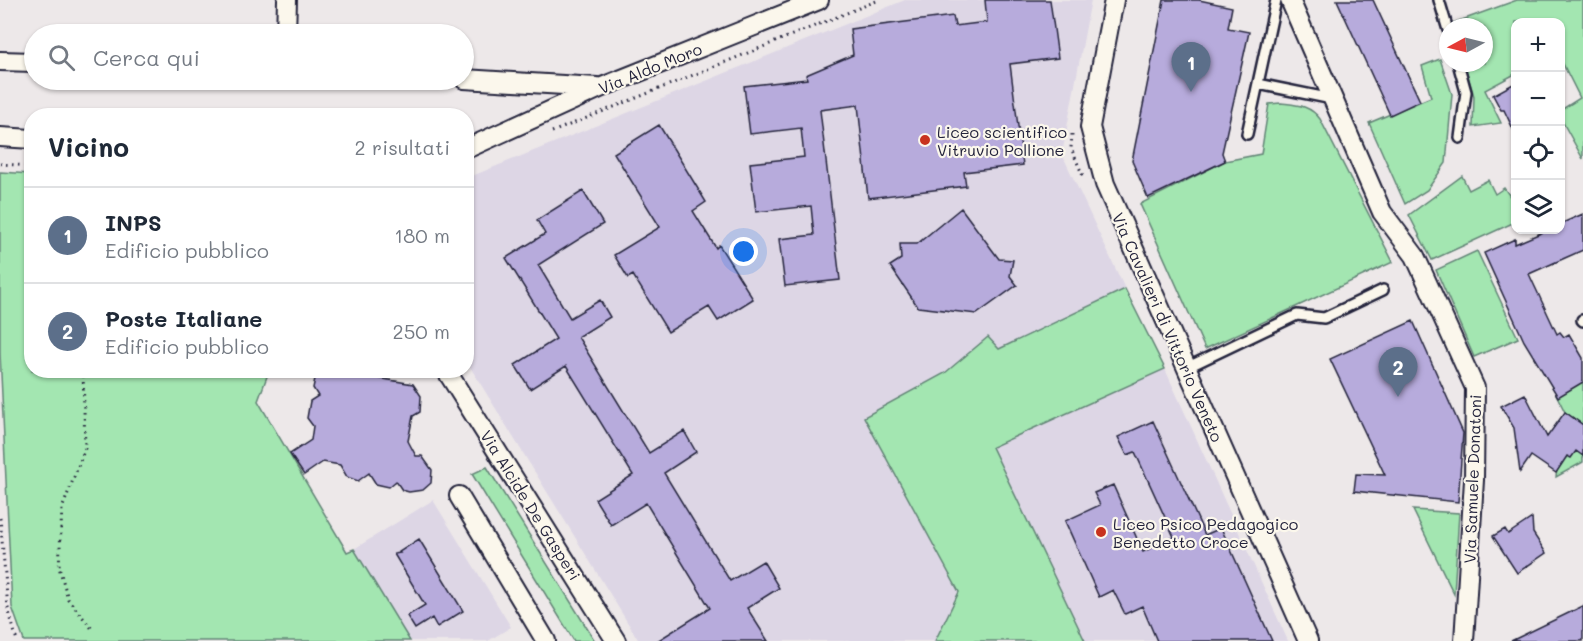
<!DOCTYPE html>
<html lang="it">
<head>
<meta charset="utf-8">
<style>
  :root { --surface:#fff; --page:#f6f6f7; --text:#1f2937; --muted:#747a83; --line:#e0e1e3; --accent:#c8321e }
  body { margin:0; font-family:Mali,sans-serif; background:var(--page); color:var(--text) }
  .controls { position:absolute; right:18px; top:18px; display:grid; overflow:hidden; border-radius:12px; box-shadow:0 2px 4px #0004 }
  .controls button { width:54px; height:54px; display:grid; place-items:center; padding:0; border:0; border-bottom:2px solid var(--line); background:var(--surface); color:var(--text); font:30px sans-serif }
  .compass { position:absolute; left:1439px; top:18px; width:54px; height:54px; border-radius:50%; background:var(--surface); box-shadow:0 2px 4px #0004; rotate:263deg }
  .you { position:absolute; left:744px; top:252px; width:21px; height:21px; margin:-15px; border:4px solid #fff; border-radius:50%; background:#1a73e8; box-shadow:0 0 0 9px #1a73e833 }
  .badge { display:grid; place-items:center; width:39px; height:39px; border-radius:50%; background:var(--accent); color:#fff; font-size:20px; font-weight:700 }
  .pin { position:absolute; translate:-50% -50px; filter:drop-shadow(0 2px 3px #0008) }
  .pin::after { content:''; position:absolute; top:32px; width:21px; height:18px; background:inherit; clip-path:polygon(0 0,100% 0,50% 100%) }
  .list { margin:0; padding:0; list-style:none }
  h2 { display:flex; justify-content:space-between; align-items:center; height:78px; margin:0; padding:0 24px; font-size:26px }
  h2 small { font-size:20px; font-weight:400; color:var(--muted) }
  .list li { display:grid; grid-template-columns:39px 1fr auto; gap:18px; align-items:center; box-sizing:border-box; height:96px; padding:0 24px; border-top:2px solid var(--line) }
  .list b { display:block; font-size:22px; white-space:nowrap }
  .list p { margin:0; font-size:20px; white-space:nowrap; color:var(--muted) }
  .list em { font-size:20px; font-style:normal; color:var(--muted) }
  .icon { flex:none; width:33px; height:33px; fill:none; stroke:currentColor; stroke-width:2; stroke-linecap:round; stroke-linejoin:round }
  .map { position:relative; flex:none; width:1583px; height:641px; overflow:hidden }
  .search { position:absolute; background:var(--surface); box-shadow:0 2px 4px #0004; left:24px; top:24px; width:450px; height:66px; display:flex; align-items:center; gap:15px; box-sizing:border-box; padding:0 21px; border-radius:33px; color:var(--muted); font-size:22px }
  .panel { position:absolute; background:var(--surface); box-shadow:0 2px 4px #0004; left:24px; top:108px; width:450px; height:270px; border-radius:24px }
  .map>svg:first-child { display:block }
  .built { fill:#ddd6e5 }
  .green { fill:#a3e6b1; stroke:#628476; stroke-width:1.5 }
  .building { fill:#b7abdc; stroke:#22223b; stroke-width:1.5 }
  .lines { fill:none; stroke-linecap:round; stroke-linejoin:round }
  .lane-casing { stroke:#22223b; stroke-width:14 }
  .street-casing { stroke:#22223b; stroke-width:22 }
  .path { stroke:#22223b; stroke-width:3; stroke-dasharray:1.5 4.5; stroke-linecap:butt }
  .lane { stroke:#fbf7ec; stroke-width:9 }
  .street { stroke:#fbf7ec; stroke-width:18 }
  .poi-dot { fill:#c8321e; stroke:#fbf7ec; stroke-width:2 }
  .labels { text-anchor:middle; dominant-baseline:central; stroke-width:4.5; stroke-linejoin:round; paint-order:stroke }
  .street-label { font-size:16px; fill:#22223b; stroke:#fbf7ec }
  .poi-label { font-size:16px; fill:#22223b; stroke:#fbf7ec; text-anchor:start }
</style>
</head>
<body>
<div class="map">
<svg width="1583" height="641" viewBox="0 0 1583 641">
  <rect width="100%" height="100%" fill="#ede8e9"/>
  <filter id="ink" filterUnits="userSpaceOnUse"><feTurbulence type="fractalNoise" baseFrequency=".0167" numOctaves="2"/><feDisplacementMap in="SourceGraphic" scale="12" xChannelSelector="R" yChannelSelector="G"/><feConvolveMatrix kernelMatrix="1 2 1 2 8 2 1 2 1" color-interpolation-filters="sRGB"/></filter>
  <g filter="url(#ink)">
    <path class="built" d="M905,0H1091L1062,154L1125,289L999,349L988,337L945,373L864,417L959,592L935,641H639L467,362V178Z
      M1165,369L1288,641H1085L992,446Z
      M433,500L511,627L488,641H410L354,549Z"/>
    <path class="green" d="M1517,0H1583V159L1561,119V110L1580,98L1561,60L1560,22H1516L1515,74L1485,90L1501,123L1473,127L1474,96L1464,63H1484V27H1452L1451,24Z
      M1440,59L1452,94L1446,163L1427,190L1405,204L1369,123L1431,97L1422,66Z
      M1281,103C1297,105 1310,105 1320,119L1393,262L1205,349L1140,204L1225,161L1261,154L1269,104Z
      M0,172L31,174L32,370L269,371L258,401L347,552L354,549L410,641H24L12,607L0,353Z
      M1462,176L1469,190L1488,180L1495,194L1504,188L1515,203V222L1432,260L1409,215Z
      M1477,251L1518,338L1474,357L1436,270Z
      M1125,289L1165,369L992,447L1085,641H935L959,592L864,417L945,373L988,337L999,349Z
      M1583,382V425L1565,412L1556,394L1572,384Z
      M1583,450V462L1556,477C1556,464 1570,451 1583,450Z
      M487,467L595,641H574L472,474Z
      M1413,510L1459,513L1454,594Z"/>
    <path class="building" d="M985,0H1050L1058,58L1010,64L1023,165L964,172L966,186L868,198L858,105L820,110L840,280L785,286L779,239L814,235L811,206L756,212L750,163L804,157L801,128L750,134L744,86L807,79L806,75L853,55L850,29L953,16L955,26L987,22Z
      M1164,0H1199L1232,7L1228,28L1249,32L1222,153L1225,161L1148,198L1132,161Z
      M1337,0H1373L1420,101L1390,115Z
      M1515,83V133L1504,110H1501L1493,95Z
      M659,125L706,202L693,211L716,248L719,245L753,299L718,321L709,307L668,332L633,275L628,278L614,255L660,227L614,153Z
      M583,191L603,224L538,265L570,318L600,300L610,317L578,337L649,453L684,431L696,452L664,473L730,581L763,561L779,588L747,608L768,641H657L710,608L646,503L611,525L595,499L633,475L566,366L530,389L515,365L556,339L506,258L545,234L537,220Z
      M961,208L999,259L1013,260L1010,276L1017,285L977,314L918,307L890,266L901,259L900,244H917Z
      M1583,214V250L1529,274L1557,334L1560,332L1564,337L1569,334L1583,358V382L1558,397L1524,341L1484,253L1515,239V244L1548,230H1560V224Z
      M1413,321L1463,433L1458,502L1354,491L1356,474L1385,475L1330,359Z
      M321,370H363L366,376L413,384L421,396L420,412L413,416L408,441L416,456H422L432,470L431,483L423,490L409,492L402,490L396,481L389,487L376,484L369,473L358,481L347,477L340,465L323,462L304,475L290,454L311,440L313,426L307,418L310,401L318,396L313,388L316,374Z
      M1525,394L1547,437L1565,412L1583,425V456L1576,451L1571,458L1567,456L1556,473L1531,456L1520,472L1514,428L1501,406Z
      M1153,421L1205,535L1221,528L1272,641H1157L1142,606L1125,614L1113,590L1099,597L1065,521L1100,505L1094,493L1113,485L1143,552L1174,537L1135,452L1127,455L1118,437Z
      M1532,518L1533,533L1546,553L1517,573L1493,536L1505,529L1508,534Z
      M419,539L463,611L437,627L432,618L415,629L407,616L425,605L394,554L400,553L399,552Z
      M1583,606V641H1511Z"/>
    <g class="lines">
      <g class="lane-casing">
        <path id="lane" d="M1439,0L1448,30
          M1458,63L1466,92L1460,138
          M1258,84L1332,99
          M1247,134L1276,0
          M1582,320L1583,321
          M1186,368L1297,315L1324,318L1383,290"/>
      </g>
      <g class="street-casing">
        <path id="street" d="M1114,0L1090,127L1105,184L1308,641
          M1290,0L1382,212L1415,256L1475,388L1474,480L1464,641
          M286,34L287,0
          M0,61L34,62
          M464,79L597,87
          M0,137L32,139
          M466,149L602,87L819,0
          M446,370L616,641
          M459,496L546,641"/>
      </g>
      <path class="path" d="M552,132L879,0
        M1072,134L1071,148L1083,176
        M0,164L32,166
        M83,370L85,448L62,509L59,567L68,599L93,630
        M0,518L8,608L17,641"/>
      <use href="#lane" class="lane"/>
      <use href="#street" class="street"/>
    </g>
  </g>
  <g class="poi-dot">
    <circle cx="925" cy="140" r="6"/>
    <circle cx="1101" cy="532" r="6"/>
  </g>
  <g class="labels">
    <g class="street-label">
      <text transform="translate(650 68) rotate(-22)">Via Aldo Moro</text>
      <text transform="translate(1168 327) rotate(66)">Via Cavalieri di Vittorio Veneto</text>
      <text transform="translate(1472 479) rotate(-88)">Via Samuele Donatoni</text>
      <text transform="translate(531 505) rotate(58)">Via Alcide De Gasperi</text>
    </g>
    <g class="poi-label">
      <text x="937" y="131">Liceo scientifico<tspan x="937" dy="18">Vitruvio Pollione</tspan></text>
      <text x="1113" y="523">Liceo Psico Pedagogico<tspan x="1113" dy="18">Benedetto Croce</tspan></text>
    </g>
  </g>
</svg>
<div class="controls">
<button>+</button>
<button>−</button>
<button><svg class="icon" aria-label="locate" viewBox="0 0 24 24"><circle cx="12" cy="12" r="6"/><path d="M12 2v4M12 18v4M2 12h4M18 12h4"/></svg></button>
<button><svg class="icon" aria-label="layers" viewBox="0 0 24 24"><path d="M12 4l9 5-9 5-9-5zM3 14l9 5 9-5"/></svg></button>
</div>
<svg class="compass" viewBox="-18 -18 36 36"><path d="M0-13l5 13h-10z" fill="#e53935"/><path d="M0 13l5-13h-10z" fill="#747a83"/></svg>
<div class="you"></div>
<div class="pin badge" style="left:1191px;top:92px;background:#5c6f8a">1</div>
<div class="pin badge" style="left:1398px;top:397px;background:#5c6f8a">2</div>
<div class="search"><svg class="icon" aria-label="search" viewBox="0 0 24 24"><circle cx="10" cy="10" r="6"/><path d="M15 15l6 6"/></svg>Cerca qui</div>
<section class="panel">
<h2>Vicino<small>2 risultati</small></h2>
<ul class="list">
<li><span class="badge" style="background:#5c6f8a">1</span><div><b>INPS</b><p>Edificio pubblico</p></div><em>180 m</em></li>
<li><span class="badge" style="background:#5c6f8a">2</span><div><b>Poste Italiane</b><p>Edificio pubblico</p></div><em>250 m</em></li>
</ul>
</section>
</div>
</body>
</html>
